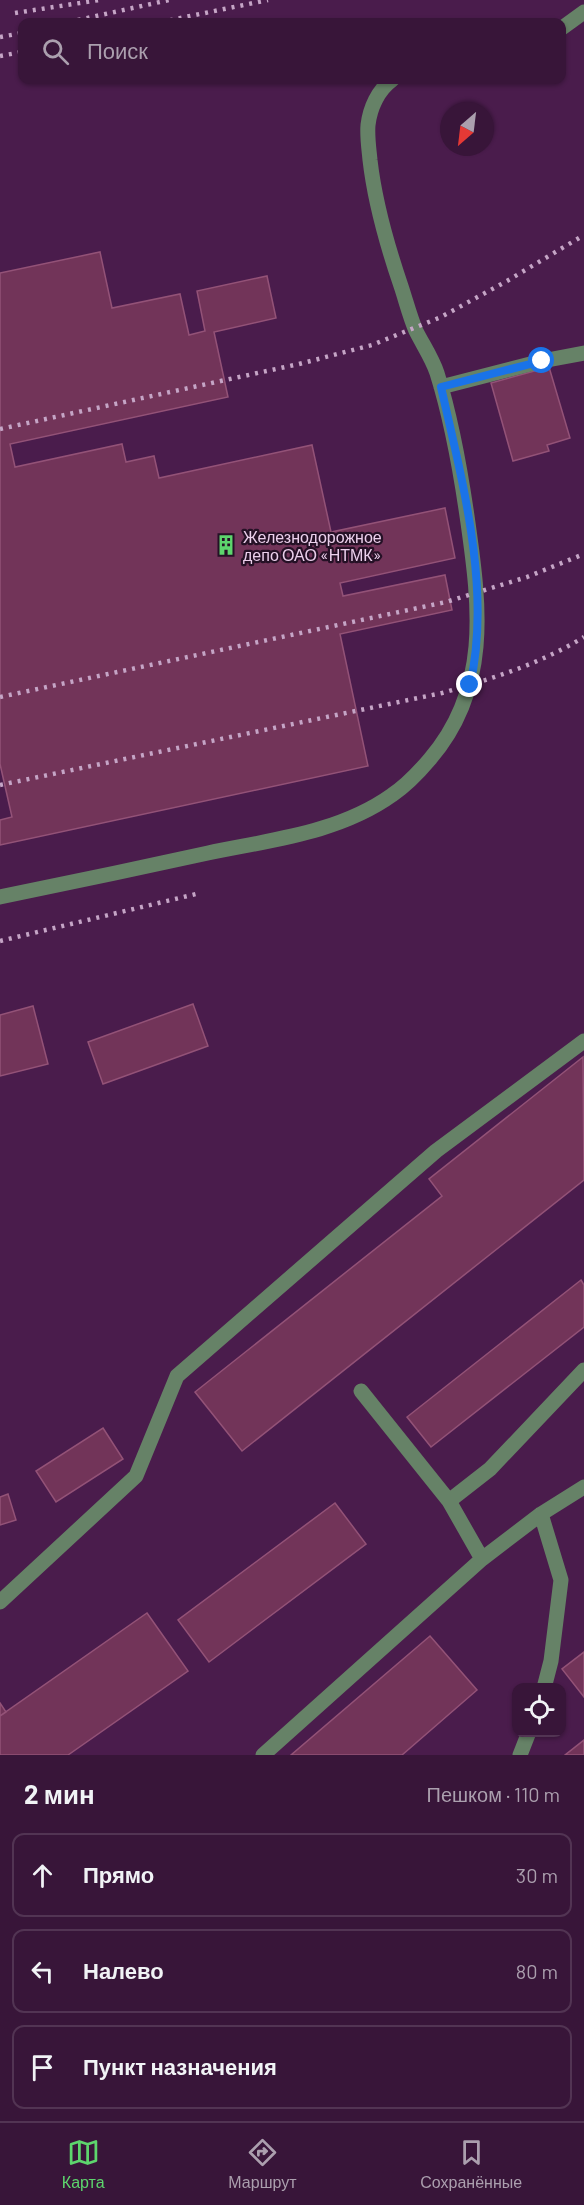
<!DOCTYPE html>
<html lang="ru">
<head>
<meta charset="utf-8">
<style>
  :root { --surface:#381539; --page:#432244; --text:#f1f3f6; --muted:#ab9fae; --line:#523453; --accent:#5dd56d }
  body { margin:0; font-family:Barlow,sans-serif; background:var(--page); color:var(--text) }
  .controls { position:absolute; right:18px; bottom:18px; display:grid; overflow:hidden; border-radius:12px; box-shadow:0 2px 4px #0004 }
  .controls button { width:54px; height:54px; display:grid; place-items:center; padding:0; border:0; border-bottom:2px solid var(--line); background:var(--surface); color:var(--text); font:30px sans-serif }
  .compass { position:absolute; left:440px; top:102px; width:54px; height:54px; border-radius:50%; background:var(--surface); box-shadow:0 2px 4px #0004; rotate:208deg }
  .stop { position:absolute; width:18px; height:18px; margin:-14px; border:4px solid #1a73e8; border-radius:50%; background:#fff }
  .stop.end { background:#1a73e8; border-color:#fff; box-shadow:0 2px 6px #0008 }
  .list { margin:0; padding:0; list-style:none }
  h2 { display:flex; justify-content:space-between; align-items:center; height:78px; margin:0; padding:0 24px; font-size:26px }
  h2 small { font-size:20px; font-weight:400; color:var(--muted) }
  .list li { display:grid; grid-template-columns:39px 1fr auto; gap:18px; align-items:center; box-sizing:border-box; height:84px; margin:0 12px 12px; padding:0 12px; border:2px solid var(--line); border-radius:12px }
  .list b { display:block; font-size:22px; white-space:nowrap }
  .list em { font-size:20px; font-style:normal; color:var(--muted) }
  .icon { flex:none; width:33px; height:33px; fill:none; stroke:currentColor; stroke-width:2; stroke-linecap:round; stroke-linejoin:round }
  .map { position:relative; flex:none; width:584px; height:1755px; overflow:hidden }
  .search { position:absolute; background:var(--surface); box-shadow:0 2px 4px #0004; left:18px; right:18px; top:18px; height:66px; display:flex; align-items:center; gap:15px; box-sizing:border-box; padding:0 21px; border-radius:12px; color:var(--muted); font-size:22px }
  .sheet { height:366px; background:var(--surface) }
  nav { display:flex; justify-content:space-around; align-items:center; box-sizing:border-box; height:84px; border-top:2px solid var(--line); background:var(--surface); font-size:16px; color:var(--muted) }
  nav a { display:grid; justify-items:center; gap:3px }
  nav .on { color:var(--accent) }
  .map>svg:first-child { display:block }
  .building { fill:#723459; stroke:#935277; stroke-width:1.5 }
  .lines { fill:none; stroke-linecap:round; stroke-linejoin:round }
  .minor { stroke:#668267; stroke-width:15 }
  .rail { stroke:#c5a5c6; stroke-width:4.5; stroke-dasharray:3 6; stroke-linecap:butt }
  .route { stroke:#1a73e8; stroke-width:8 }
  .labels { text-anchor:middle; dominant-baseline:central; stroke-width:4.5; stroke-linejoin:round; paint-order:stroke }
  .poi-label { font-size:16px; fill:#ecd0ec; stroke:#251126; text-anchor:start }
</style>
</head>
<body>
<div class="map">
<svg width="584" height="1755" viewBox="0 0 584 1755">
  <rect width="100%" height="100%" fill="#4a1c4c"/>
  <path class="building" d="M100,252L112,308L180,294L189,335L205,331L197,291L267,276L276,318L214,332L228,397L10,444L15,467L122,444L126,462L154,456L159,478L312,445L331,532L445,508L455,558L340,583L343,596L445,575L452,610L340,634L368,766L0,845V820L12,817L0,764V273Z
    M549,367L570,438L547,445L549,451L513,461L491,383Z
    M193,1004L208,1046L103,1084L88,1042Z
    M33,1006L48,1064L0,1076V1015Z
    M583,1057L584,1180L242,1451L195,1392L442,1196L429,1179Z
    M581,1280L584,1285V1327L431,1447L407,1417Z
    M103,1428L123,1459L56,1502L36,1471Z
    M8,1494L16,1520L0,1525V1497Z
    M335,1503L366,1544L209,1662L178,1620Z
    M147,1613L188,1671L68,1755H0V1716Z
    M430,1636L477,1690L402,1755H291Z
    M584,1652V1697L562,1669Z
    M0,1703L6,1712L0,1716Z
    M584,1740V1755H565Z"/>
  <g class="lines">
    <path class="minor" d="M562,28L584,12
      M441,387L542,361L584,353
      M0,897C69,883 139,868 208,853C270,840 339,833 392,795C407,785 419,772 430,759C490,689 480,608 468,523C461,473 452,421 437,373C432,358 423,345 416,331C410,317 406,301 401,286C387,245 375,204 370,160C369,149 367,137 368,125C370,108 378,90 392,80
      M361,1391L449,1501
      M541,1514L561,1580L551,1661L544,1688
      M482,1559L449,1501L490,1469L584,1370
      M0,1602L136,1476L177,1376L436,1151L584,1041
      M263,1755L482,1559L541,1514L584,1487
      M520,1755L529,1732"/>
    <path class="rail" d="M15,13L99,0
      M69,22L169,0
      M161,22L268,0
      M0,37L22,33
      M0,56L22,52
      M0,429L299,364L372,345L441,317L507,281L584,235
      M0,697L446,602L527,577L584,554
      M0,785L442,693C491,679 540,664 584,637
      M0,941L196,894"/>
  </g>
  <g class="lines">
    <path class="route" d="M470,685C492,590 462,480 441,387L542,361"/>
  </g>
  <defs>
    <g id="building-bare" transform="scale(1.62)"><path d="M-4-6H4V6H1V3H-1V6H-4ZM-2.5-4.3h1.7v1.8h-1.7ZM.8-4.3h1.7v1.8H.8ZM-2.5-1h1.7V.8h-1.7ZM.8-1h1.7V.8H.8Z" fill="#5dd56d" stroke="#251126" stroke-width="2.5" paint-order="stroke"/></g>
  </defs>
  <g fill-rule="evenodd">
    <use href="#building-bare" x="226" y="545"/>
  </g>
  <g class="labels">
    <g class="poi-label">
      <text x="243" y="536">Железнодорожное<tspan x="243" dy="18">депо ОАО «НТМК»</tspan></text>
    </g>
  </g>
</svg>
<div class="controls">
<button><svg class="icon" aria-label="locate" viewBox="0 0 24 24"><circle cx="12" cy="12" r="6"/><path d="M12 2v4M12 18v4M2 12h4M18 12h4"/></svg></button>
</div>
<svg class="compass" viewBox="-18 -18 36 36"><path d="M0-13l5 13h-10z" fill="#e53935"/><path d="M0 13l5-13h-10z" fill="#ab9fae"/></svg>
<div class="stop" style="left:542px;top:361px"></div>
<div class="stop end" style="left:470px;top:685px"></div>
<div class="search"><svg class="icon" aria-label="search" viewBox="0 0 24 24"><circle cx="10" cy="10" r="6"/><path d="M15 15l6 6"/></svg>Поиск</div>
</div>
<section class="sheet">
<h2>2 мин<small>Пешком · 110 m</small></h2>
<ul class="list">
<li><svg class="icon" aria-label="ahead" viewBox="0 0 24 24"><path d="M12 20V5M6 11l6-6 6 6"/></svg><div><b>Прямо</b></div><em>30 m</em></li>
<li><svg class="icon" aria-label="left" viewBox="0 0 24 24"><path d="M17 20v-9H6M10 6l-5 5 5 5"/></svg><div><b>Налево</b></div><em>80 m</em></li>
<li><svg class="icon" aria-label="arrive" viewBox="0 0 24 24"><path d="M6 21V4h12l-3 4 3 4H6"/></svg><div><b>Пункт назначения</b></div></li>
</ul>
</section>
<nav>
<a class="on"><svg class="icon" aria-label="map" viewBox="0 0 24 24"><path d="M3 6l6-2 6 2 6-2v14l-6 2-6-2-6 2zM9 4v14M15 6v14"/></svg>Карта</a>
<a><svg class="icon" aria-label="directions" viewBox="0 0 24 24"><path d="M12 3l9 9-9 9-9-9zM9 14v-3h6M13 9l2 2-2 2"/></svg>Маршрут</a>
<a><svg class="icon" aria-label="saved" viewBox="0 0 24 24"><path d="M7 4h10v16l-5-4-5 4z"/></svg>Сохранённые</a>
</nav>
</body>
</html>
